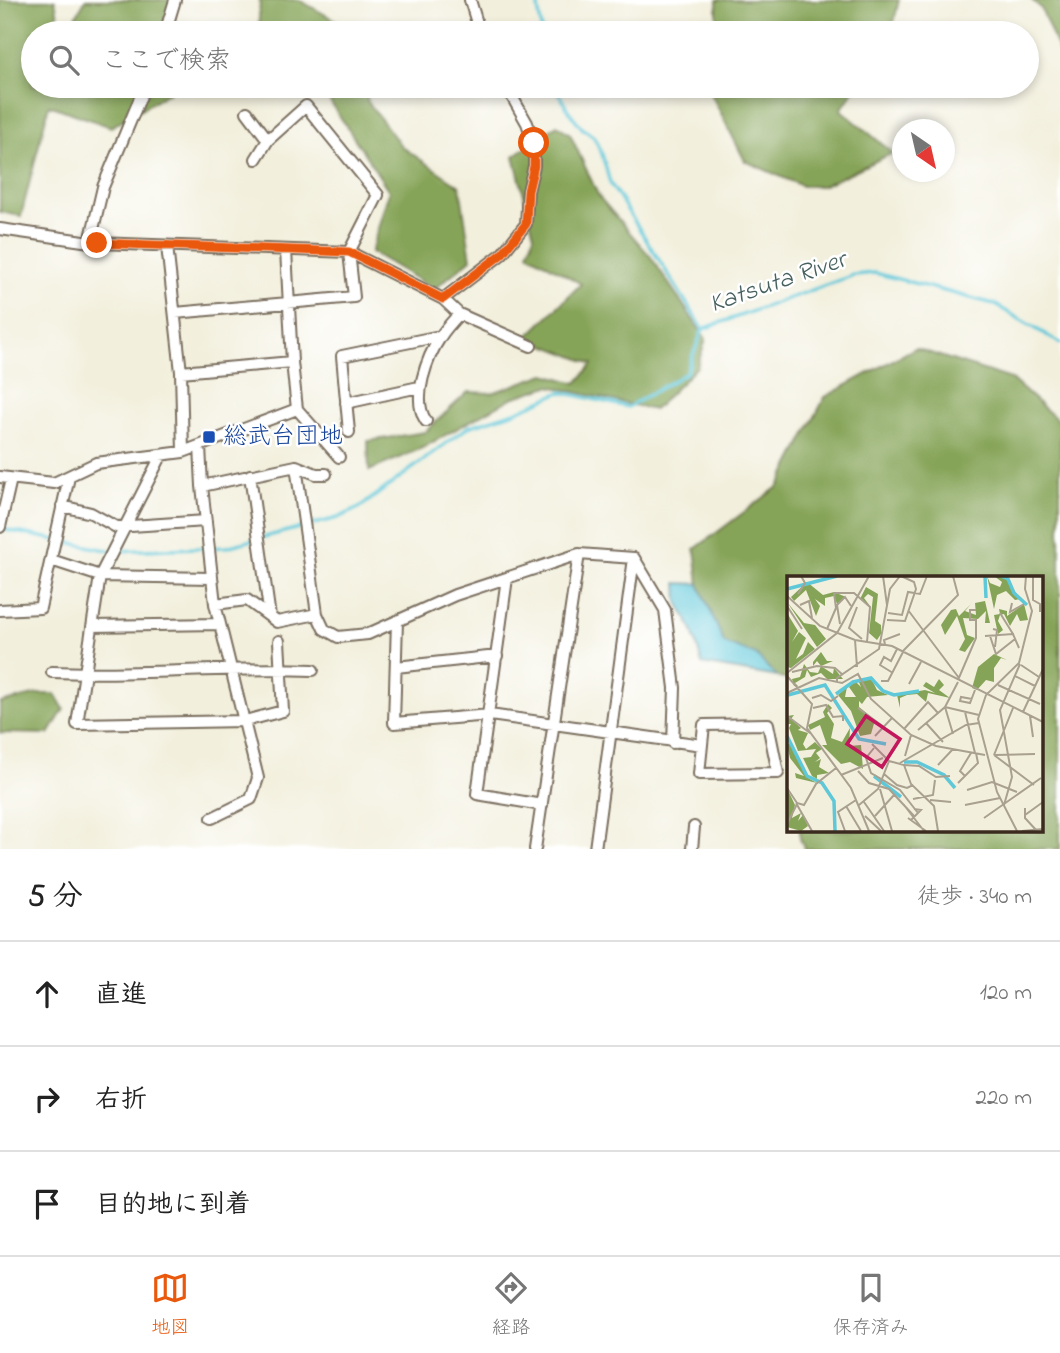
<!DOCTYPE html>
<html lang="ja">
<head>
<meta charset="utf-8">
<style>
  :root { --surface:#fff; --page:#f2f2f2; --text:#222; --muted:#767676; --line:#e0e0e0; --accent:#ea580c }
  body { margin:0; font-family:"Indie Flower","Klee One",sans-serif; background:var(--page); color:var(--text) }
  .compass { position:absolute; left:892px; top:119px; width:63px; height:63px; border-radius:50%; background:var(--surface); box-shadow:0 4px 10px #0003; rotate:146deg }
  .stop { position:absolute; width:21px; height:21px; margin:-16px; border:5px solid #ea580c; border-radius:50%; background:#fff }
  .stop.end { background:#ea580c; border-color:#fff; box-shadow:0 2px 7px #0008 }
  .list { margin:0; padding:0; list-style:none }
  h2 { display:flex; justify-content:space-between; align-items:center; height:91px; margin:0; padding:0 28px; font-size:30px }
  h2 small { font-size:23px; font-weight:400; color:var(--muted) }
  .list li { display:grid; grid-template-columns:46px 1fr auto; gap:21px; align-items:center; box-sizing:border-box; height:105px; padding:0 28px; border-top:2px solid var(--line) }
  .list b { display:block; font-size:26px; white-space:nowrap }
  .list em { font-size:23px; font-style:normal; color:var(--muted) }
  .icon { flex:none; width:38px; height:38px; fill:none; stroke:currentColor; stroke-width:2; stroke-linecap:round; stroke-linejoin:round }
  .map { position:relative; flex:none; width:1060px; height:849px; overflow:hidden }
  .search { position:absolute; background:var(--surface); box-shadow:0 4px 10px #0003; left:21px; right:21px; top:21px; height:77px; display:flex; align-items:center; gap:18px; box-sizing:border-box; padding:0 24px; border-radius:38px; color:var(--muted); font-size:26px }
  .sheet { height:406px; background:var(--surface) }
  nav { display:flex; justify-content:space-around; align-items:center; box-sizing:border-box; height:98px; border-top:2px solid var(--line); background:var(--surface); font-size:19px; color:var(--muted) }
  nav a { display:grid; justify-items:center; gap:4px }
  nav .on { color:var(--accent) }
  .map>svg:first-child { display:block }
  .forest { fill:#86a458; stroke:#60673b; stroke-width:2 }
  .water { fill:#5ec8d9; stroke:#4c797c; stroke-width:2 }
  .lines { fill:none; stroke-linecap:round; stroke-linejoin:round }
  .stream { stroke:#5ec8d9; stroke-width:3.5 }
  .minor-casing { stroke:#7b6f60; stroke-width:14 }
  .minor { stroke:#fff; stroke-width:10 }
  .route { stroke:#ea580c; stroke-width:9 }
  .transit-dot { fill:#1a4fb4; stroke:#fff; stroke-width:2.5 }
  .labels { text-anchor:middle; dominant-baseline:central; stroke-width:5; stroke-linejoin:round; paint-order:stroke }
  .transit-label { font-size:24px; fill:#164399; stroke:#fff; text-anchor:start }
  .water-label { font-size:26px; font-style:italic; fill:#47615f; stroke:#fff }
  .inset-river { fill:none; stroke:#5ec8d9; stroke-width:3.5 }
  .inset-road { fill:none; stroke:#a9a090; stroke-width:2 }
  .view { fill:#c2185b; fill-opacity:0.15; stroke:#c2185b; stroke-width:3.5 }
  .inset-edge { fill:none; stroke:#3b2a1e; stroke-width:3.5 }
</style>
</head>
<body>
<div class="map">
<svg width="1060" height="849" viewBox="0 0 1060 849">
  <rect width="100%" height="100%" fill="#fff"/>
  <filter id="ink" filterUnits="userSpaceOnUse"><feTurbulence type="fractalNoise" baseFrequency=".0143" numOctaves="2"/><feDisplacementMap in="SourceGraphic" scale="14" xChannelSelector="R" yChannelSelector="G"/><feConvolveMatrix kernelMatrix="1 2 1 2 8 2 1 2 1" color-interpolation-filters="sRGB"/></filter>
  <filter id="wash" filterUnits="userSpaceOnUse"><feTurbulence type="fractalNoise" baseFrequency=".00686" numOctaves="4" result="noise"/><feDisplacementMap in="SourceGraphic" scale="28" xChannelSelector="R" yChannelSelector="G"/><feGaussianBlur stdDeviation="1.57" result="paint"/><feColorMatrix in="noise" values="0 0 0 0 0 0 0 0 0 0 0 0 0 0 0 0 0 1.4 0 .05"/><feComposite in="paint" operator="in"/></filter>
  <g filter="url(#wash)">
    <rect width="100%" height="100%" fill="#f2efdc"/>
    <path class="forest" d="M0,0H55L61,33H33V86H171L168,93L111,127L49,105L21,216L0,212Z
      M85,0H172L176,33H67Z
      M260,0H299L358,33H258Z
      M717,0H899L893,26L889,33H717Z
      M1032,0H1060V55L1041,8Z
      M305,86H365L368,102L402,147L460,186L471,259L434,289L371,252L389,191L323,91Z
      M713,86H857L841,110L893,153L822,186H802L745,161L711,94Z
      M557,125L570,134L599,197L651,257L706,339L697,367L654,410L549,386L512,398L422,448L369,471L368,441L425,432L468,392L492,393L545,374L577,383L593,364L526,338L581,284L528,253L534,235L514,156Z
      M915,348L1011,379L1060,422V849H805L800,839V830H1041V578H789V680L777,677L756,655L724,643L699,584L695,549L779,486L825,397Z
      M38,694H55L64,709L49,734L0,733V703Z"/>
    <path class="water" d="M677,583L699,584L724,643L756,655L777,677L702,664L693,631L678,602Z"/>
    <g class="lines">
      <path class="stream" d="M537,0L542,33
        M555,86L568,110L582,128L594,137L602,154L610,183L703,329
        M703,329L854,275L875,273L994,304L1060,343
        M1,529L112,551L226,547L338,518L359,508L468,427L515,412L561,392L628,407L686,373L703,329"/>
    </g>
  </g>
  <g filter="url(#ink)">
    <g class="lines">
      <g class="minor-casing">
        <path id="minor" d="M470,0L480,33
          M165,33L175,0
          M247,112L268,140
          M0,229L97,243L349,252L443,299L459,314L531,346
          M90,242L103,187L145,86
          M167,246L181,372L183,452
          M286,250L292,362L297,409L339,457
          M443,299L502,254L526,224L528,191L534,166V143L527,123L506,86
          M175,313L354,297L349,252L378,195L306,106L268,140L256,159
          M181,372L292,362
          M346,403L419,387
          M426,421C411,399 427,357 441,336C446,328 453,321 459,314
          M349,432L342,356L440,336
          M200,446L202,486L215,604L258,778L251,799L212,818
          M161,456L100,576L77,724L245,721L283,711L279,641
          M296,466L317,614L324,629L338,637L368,634L455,595L579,554L634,558
          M250,475L270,617
          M0,477L54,483L96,463L183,452L297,409
          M202,486L296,466L316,474H326
          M62,506L91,513L116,527L206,521
          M0,527L11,479
          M634,558L665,610L675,688L673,743
          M51,560L100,576L211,578
          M507,578L477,794L542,805
          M215,604L247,600L277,622L317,614
          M0,610L40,608L69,477
          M397,621L394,723L490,715L702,745
          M92,626L219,624
          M396,667L497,656
          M52,672C139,676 226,666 313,670
          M768,724L778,773L699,774L704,725Z
          M535,849L579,554
          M595,849L634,558
          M692,849L694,827"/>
      </g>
      <use href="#minor" class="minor"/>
    </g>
  </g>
  <g class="lines" filter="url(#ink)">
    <path class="route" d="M97,243L349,252L443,299L502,254L526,224L528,191L534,166V143"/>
  </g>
  <rect class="transit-dot" x="202" y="430" width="14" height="14" rx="3.5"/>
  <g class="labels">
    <g class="transit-label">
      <text x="223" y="437">総武台団地</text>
    </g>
    <g class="water-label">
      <text transform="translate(778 283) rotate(-19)">Katsuta River</text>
    </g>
  </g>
  <g transform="translate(787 576)">
    <rect width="256" height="256" fill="#f2efdc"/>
    <path d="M200,0L203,7L213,11L215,6L207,0L219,2L233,23L228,24L219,15L210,19L207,33ZM20,6L36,19L47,16L59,21L50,28L47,20L38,22V30L28,23L33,30L29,40L19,14L7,25L4,21ZM79,11L91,18L88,45L94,49V58L90,64L82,57L86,21L81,18L77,22L83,30L73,23ZM198,25L203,47H198L199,35L191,43L176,42L180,59L188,62L178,76L172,74L178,63L170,40L158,59L154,49L164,34L169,33L172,40L184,28L178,35L189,39L188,27ZM0,26L17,47L28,49L39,63L30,71ZM237,28L241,44L233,45L230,38L223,50L217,38L213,39L211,45L216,54L211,58L207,39L213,38L212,33L220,35V40ZM0,37L11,55L5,66L12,56L19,62L9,83L16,78L21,66L28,73L4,92L0,91ZM34,76L40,85H46L34,90L46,98L47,92L56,103H40L34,97L24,101L20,94L18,101L8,107L11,110H7L5,103L13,101L17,88L23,96L31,97L34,90L30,85L26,90V86ZM207,78L220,84L214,82L207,92V106L199,104L190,114L185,112L191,91ZM84,102L90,114L101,119L80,121L75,128L72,125V131L88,144L84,158L73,160L64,135L51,119L60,111L58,121H69L62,111L68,105L74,111L71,104ZM152,103L157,109L152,114L163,122L141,117L139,126L130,118L120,119L113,122V132L110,119L138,114L148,117L136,110L139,106L147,111ZM41,128L45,132L40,137L47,148L44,162L55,166L63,152L62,170L74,169L76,193L63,186L54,188L35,169H40L33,149L23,154L21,149L38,141L36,136ZM7,139L4,143L14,152L11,154L21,157L16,168L19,173L28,166L35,173L29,177L33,182L28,186L34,183L32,191L42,197L30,199V203L25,200L16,182L24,181L29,173L11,175L2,152L4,148H0V140ZM4,166L21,202L30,207L9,202L8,197L17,200L3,182L0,169ZM0,212L8,229L5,242L14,237L11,245L16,239L21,250L14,255L0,251Z" fill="#86a458"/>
    <path class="inset-river" d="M198,0L199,22M214,0L221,3L227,17L240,29M0,13L50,0M49,118L66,106L84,102L96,115L107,119L132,115M1,119L38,109L72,163L99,168M0,160L20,200L35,207L47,225L48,255M117,186H130L157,199L168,212M87,200L114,221"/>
    <path class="inset-road" d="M96,0L100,29M246,0V24L253,28V36M11,18L18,7L14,0M0,20L33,50L68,64L105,70L256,146M225,27L223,36L237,28M13,29L22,25L25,42M0,30L15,53M70,31L62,52L75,63M121,34L172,102M101,37L115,39L121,16L133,18L140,0M213,37L226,58M100,44L118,45L129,13L127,6L114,0M189,44H183V34H189M53,48L50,29L58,21L64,30M40,53L49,32L47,17H67L83,31L80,66M206,53L210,54L208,71M198,60L226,58L232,72M203,60L209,78L228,63M68,64L70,91M98,68L97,64L113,58M116,75L171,19L166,0M234,89L252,101M5,96L30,90L48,92L56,99M0,97L50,57L82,0M106,97L93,89L97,81L104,85L110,73M0,100L25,128L20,152L64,212L82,255M228,100L248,110M171,104L189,62V43M94,105H101L116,76M50,106V102L92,73L103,13L113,0M122,108L134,86M211,109L253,128M0,117L32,102L55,107L71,98L84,123L124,159L149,170L198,179M25,122L34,119L44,125L51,120M185,123L174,121L173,125L183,127L188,114M158,131L192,139M158,131L166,158M26,132L39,129L46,141L56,140V145M71,132L97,151M178,136L188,177M236,136L256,93M0,140L23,157M243,140L246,161M139,147L156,166M117,153L141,126L151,137M131,154L158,131L171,106M88,160L105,142M85,168L102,185L117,189L124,208L147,230L151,255M87,172L79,182L84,197L113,214L131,237M207,179L247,209M207,179L226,132M208,179L248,178M118,180L124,159M113,187L179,149L192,147M117,189L132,190L149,201L163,200M151,189L166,173M71,195L82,207L102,213L127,240M97,198L110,209L120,212L126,209M54,199L96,182M178,200L173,195L184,177M171,207L191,187L189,177M0,212L10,227L17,229L29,208L49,192M93,213L105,255M180,214L205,206L230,216M126,223L146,219L148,204M143,224L164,226M77,226L97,255M9,227L25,255M72,229L91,213L102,185M117,229L137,255M178,229L213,222M217,229L225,201L213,134L233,88M59,230L74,255M238,232V242L250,255M238,239L256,226M78,240L94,255M88,240L107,219M121,242L139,255M197,242L254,202M124,244L134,234L127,233M0,248L10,228M58,255L51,236L69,224M230,255L210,216L191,143L199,119L232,87L245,35L238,13L239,0M235,255L256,253"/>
    <path class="view" d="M79,140L113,163L95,191L60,168Z"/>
    <rect width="256" height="256" class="inset-edge"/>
  </g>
</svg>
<svg class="compass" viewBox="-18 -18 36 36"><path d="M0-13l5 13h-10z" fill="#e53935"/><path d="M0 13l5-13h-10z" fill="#767676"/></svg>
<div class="stop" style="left:534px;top:143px"></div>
<div class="stop end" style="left:97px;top:243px"></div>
<div class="search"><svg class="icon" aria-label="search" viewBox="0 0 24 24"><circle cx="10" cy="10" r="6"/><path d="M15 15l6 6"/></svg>ここで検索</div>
</div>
<section class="sheet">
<h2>5 分<small>徒歩 · 340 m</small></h2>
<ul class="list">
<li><svg class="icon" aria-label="ahead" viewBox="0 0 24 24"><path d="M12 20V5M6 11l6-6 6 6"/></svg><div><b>直進</b></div><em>120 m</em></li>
<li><svg class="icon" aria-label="right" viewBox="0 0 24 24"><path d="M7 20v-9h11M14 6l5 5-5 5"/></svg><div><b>右折</b></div><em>220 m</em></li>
<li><svg class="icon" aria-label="arrive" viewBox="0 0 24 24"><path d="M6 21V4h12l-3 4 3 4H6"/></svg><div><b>目的地に到着</b></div></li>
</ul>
</section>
<nav>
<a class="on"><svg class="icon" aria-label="map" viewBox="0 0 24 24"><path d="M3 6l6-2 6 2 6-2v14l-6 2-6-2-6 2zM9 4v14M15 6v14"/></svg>地図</a>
<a><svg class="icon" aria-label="directions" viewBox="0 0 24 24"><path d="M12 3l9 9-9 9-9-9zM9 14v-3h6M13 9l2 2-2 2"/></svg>経路</a>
<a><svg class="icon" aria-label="saved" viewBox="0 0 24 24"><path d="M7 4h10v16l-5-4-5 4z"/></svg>保存済み</a>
</nav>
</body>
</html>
